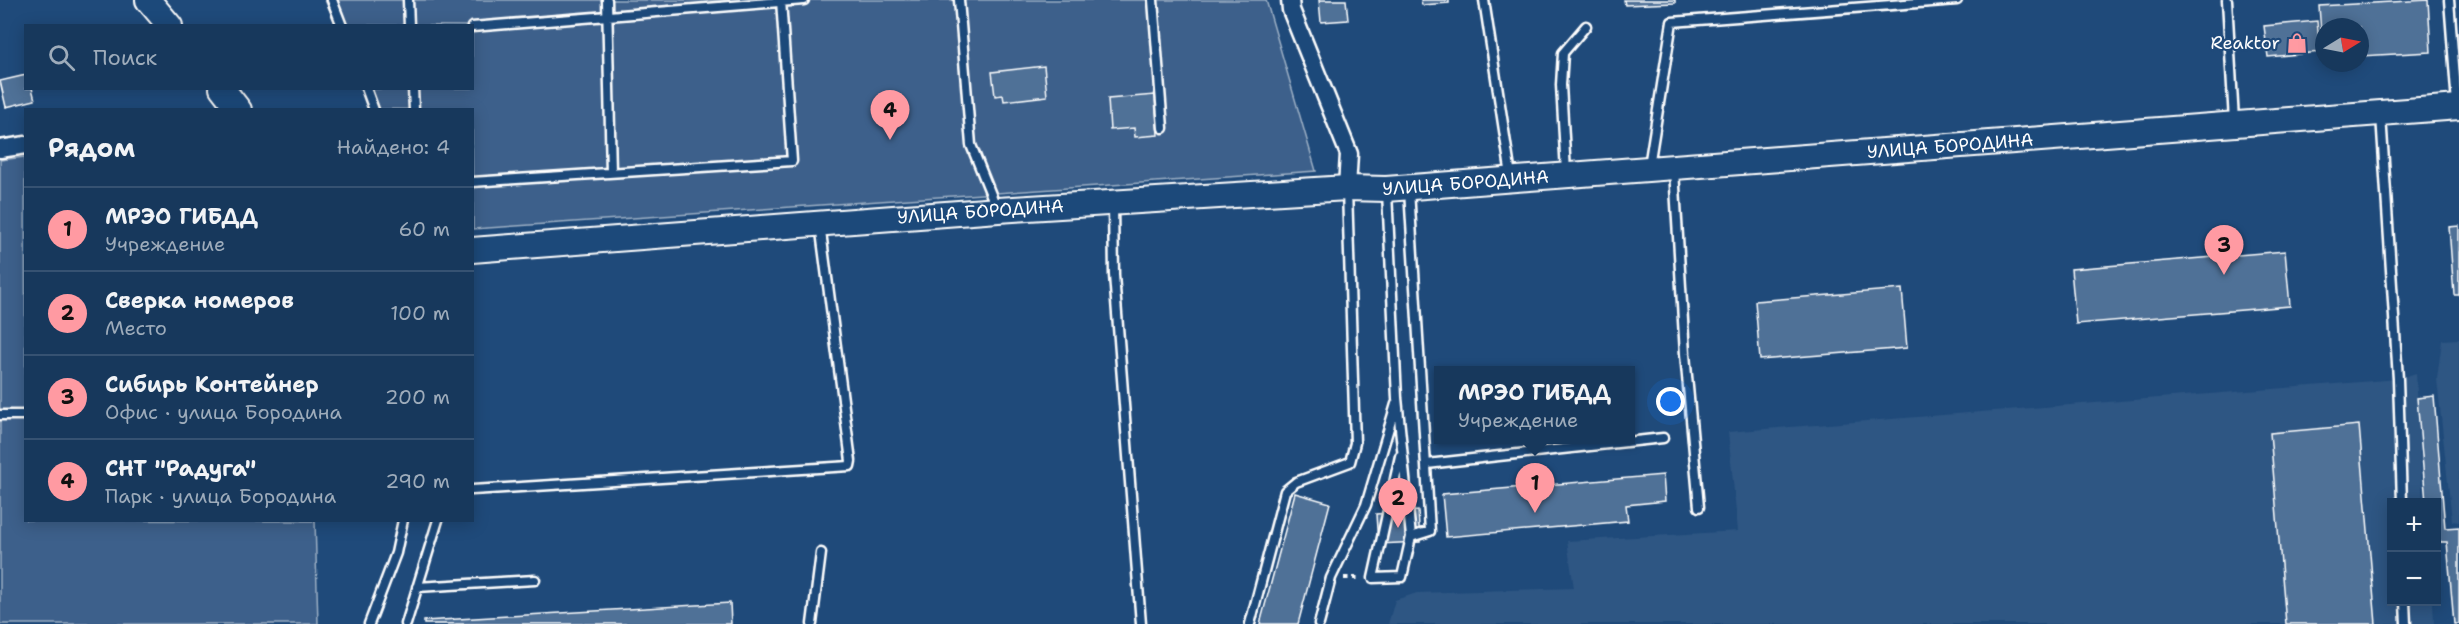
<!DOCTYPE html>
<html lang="ru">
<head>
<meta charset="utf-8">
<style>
  :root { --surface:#17385c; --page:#203f62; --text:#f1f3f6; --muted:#9eacbb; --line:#365272; --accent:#ff9aa2 }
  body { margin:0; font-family:"Shantell Sans",sans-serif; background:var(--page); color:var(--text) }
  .controls { position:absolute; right:18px; bottom:18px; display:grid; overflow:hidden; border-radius:0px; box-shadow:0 3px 15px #0003 }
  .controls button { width:54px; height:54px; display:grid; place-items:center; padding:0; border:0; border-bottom:2px solid var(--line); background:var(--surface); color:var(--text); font:30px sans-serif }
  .compass { position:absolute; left:2315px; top:18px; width:54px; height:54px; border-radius:50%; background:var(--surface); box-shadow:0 3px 15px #0003; rotate:80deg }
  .you { position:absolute; left:1671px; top:402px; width:21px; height:21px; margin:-15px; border:4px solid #fff; border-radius:50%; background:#1a73e8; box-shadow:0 0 0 9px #1a73e833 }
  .badge { display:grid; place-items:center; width:39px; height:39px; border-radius:50%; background:var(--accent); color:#111; font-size:20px; font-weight:700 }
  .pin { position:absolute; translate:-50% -50px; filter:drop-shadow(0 2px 3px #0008) }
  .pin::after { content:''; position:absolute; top:32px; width:21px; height:18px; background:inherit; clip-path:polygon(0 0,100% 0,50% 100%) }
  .popup { position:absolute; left:1434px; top:366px; width:201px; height:78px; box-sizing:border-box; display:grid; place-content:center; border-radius:0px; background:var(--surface); filter:drop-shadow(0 2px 4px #0005); font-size:20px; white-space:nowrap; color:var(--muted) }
  .popup b { font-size:22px; color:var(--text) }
  .popup::after { content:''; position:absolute; left:50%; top:100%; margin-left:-12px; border:12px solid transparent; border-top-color:var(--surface) }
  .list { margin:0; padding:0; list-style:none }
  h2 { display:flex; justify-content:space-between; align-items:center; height:78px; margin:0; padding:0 24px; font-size:26px }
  h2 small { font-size:20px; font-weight:400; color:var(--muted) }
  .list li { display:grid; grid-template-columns:39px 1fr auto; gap:18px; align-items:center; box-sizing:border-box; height:84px; padding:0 24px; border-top:2px solid var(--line) }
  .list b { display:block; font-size:22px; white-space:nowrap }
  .list p { margin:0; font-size:20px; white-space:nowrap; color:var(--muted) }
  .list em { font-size:20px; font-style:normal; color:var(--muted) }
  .icon { flex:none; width:33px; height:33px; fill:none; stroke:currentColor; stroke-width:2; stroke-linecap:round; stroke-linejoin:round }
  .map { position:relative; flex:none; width:2459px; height:624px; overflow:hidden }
  .search { position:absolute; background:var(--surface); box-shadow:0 3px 15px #0003; left:24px; top:24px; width:450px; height:66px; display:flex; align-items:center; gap:15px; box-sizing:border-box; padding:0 21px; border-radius:0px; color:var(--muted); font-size:22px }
  .panel { position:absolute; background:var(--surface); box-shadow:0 3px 15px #0003; left:24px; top:108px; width:450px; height:414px; border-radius:0px }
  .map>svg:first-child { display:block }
  .built { fill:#2e5683 }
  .green { fill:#3c618b; stroke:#9eb0c5; stroke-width:1.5 }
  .building { fill:#507197; stroke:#fff; stroke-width:1.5 }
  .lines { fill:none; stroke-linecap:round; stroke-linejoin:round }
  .service-casing { stroke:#fff; stroke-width:13 }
  .minor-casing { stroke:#fff; stroke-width:21 }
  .secondary-casing { stroke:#fff; stroke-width:28 }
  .path { stroke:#fff; stroke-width:4; stroke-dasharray:4.5 4.5; stroke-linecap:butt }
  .service { stroke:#1f4a7a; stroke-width:8 }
  .minor { stroke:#1f4a7a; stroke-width:16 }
  .secondary { stroke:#1f4a7a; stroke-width:24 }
  .labels { text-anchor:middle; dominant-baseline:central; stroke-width:4.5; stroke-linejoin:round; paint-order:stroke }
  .poi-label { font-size:18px; fill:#fff; stroke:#1f4a7a; text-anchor:end }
  .street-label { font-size:18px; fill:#fff; stroke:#1f4a7a }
</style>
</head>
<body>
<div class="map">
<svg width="2459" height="624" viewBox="0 0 2459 624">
  <rect width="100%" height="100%" fill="#1f4a7a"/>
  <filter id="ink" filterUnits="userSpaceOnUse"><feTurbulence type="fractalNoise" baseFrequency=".0167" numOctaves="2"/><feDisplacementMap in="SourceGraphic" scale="12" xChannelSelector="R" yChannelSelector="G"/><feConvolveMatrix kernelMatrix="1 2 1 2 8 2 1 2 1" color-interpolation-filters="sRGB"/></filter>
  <g filter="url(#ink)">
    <path class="built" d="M2459,339V522L2452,521L2437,379L2442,340Z
      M2416,373L2423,502H2392V602H2433L2434,624H1388L1395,600L1417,593L1574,588L1567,541L1738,531L1728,432L2398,379Z"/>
    <path class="green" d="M325,0H1266L1316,171L473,229L472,110L371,109L363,89L472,88V26L336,25Z
      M25,157L26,520L315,521L318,624H0V160Z"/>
    <path class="building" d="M1319,0H1346L1348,20L1321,22Z
      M1421,0H1449V3L1422,5Z
      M1624,0H1675V3L1625,5Z
      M2428,0L2431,52L2360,56V27H2324L2323,59L2319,6Z
      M2317,21L2320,52L2268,57L2264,26Z
      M1044,66L1047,96L1004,101L1003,95L995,96L992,72Z
      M26,75V88H32L35,100L6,107L0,81Z
      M1155,95L1158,135L1135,137L1134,128L1110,130L1108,99Z
      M2459,226V295H2454L2449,227Z
      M2285,251L2290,306L2076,324L2071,269Z
      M1902,289L1907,348L1760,360L1755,301Z
      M2434,396L2445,528L2459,527V624H2454L2447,542H2436V502H2426L2417,398Z
      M2359,425L2376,624H2286L2270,433Z
      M1663,475L1665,501L1626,505L1628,521L1446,537L1442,494Z
      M1295,493L1330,503L1298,624H1260Z
      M1418,511L1420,542L1378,544L1376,514Z
      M730,603L731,624H424V621Z"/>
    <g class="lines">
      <g class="service-casing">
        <path id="service" d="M332,0L342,26
          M408,0L409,26
          M607,0L611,173
          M959,0L971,145L996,207
          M1153,0L1163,128
          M1484,0L1511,176
          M2227,0L2234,121
          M2449,0L2457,104
          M472,27L804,0
          M366,88L374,110
          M413,88L414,110
          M2381,115L2398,379L2402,502
          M1649,166L1672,22L1957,0
          M1674,170L1685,354L1699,507
          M1566,172L1561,85L1563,53L1586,26
          M472,182L792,161L781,0
          M1387,192L1397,398L1411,537L1430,531L1409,190
          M1113,205L1114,275L1141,624
          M0,415H26
          M1400,456L1373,578L1402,577L1411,537
          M1427,464L1663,438
          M472,490L850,466L851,461L820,224
          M417,587L535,580
          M2405,602L2406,624
          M369,624L396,553L403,520
          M406,624L438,520
          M812,624L821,553
          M1250,624L1285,491L1296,482L1350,462L1355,443L1347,190
          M1319,624L1331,578L1366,505L1396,404"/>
      </g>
      <g class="minor-casing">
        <path id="minor" d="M1290,0L1291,10L1349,154L1347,188
          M0,149L26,145"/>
      </g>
      <g class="secondary-casing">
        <g id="secondary">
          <path d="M148,0L170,26"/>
          <path d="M222,88L239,110"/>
          <path id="s1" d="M472,250L998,210L1347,188L1386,189L2459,107"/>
        </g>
      </g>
      <path class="path" d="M1344,578H1361"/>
      <use href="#service" class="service"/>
      <use href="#minor" class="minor"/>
      <use href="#secondary" class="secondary"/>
    </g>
  </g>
  <defs>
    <g id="shop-bare" transform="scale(1.62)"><path d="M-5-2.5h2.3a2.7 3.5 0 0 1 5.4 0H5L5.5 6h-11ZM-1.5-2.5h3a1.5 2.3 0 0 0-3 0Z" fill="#ff9aa2" stroke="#1f4a7a" stroke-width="2.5" paint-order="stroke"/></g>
  </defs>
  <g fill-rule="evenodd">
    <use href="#shop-bare" x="2297" y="43"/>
  </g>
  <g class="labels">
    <g class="poi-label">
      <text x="2280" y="43">Reaktor</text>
    </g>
    <g class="street-label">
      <text stroke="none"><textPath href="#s1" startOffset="1482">УЛИЦА БОРОДИНА</textPath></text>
      <text stroke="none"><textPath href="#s1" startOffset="996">УЛИЦА БОРОДИНА</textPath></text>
      <text stroke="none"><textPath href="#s1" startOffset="510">УЛИЦА БОРОДИНА</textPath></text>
    </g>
  </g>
</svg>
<div class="controls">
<button>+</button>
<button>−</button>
</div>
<svg class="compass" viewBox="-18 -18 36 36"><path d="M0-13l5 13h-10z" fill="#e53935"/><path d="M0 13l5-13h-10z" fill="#9eacbb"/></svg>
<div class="you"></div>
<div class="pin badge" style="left:1535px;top:513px">1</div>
<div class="popup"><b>МРЭО ГИБДД</b>Учреждение</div>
<div class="pin badge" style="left:1398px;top:528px">2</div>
<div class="pin badge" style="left:2224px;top:275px">3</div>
<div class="pin badge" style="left:890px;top:140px">4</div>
<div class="search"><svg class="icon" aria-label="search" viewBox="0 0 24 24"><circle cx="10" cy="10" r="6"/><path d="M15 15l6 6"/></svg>Поиск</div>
<section class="panel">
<h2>Рядом<small>Найдено: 4</small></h2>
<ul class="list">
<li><span class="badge">1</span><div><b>МРЭО ГИБДД</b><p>Учреждение</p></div><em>60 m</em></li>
<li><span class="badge">2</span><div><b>Сверка номеров</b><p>Место</p></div><em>100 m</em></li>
<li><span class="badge">3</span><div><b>Сибирь Контейнер</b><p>Офис · улица Бородина</p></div><em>200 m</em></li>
<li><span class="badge">4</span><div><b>СНТ &quot;Радуга&quot;</b><p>Парк · улица Бородина</p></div><em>290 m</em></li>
</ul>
</section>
</div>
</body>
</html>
